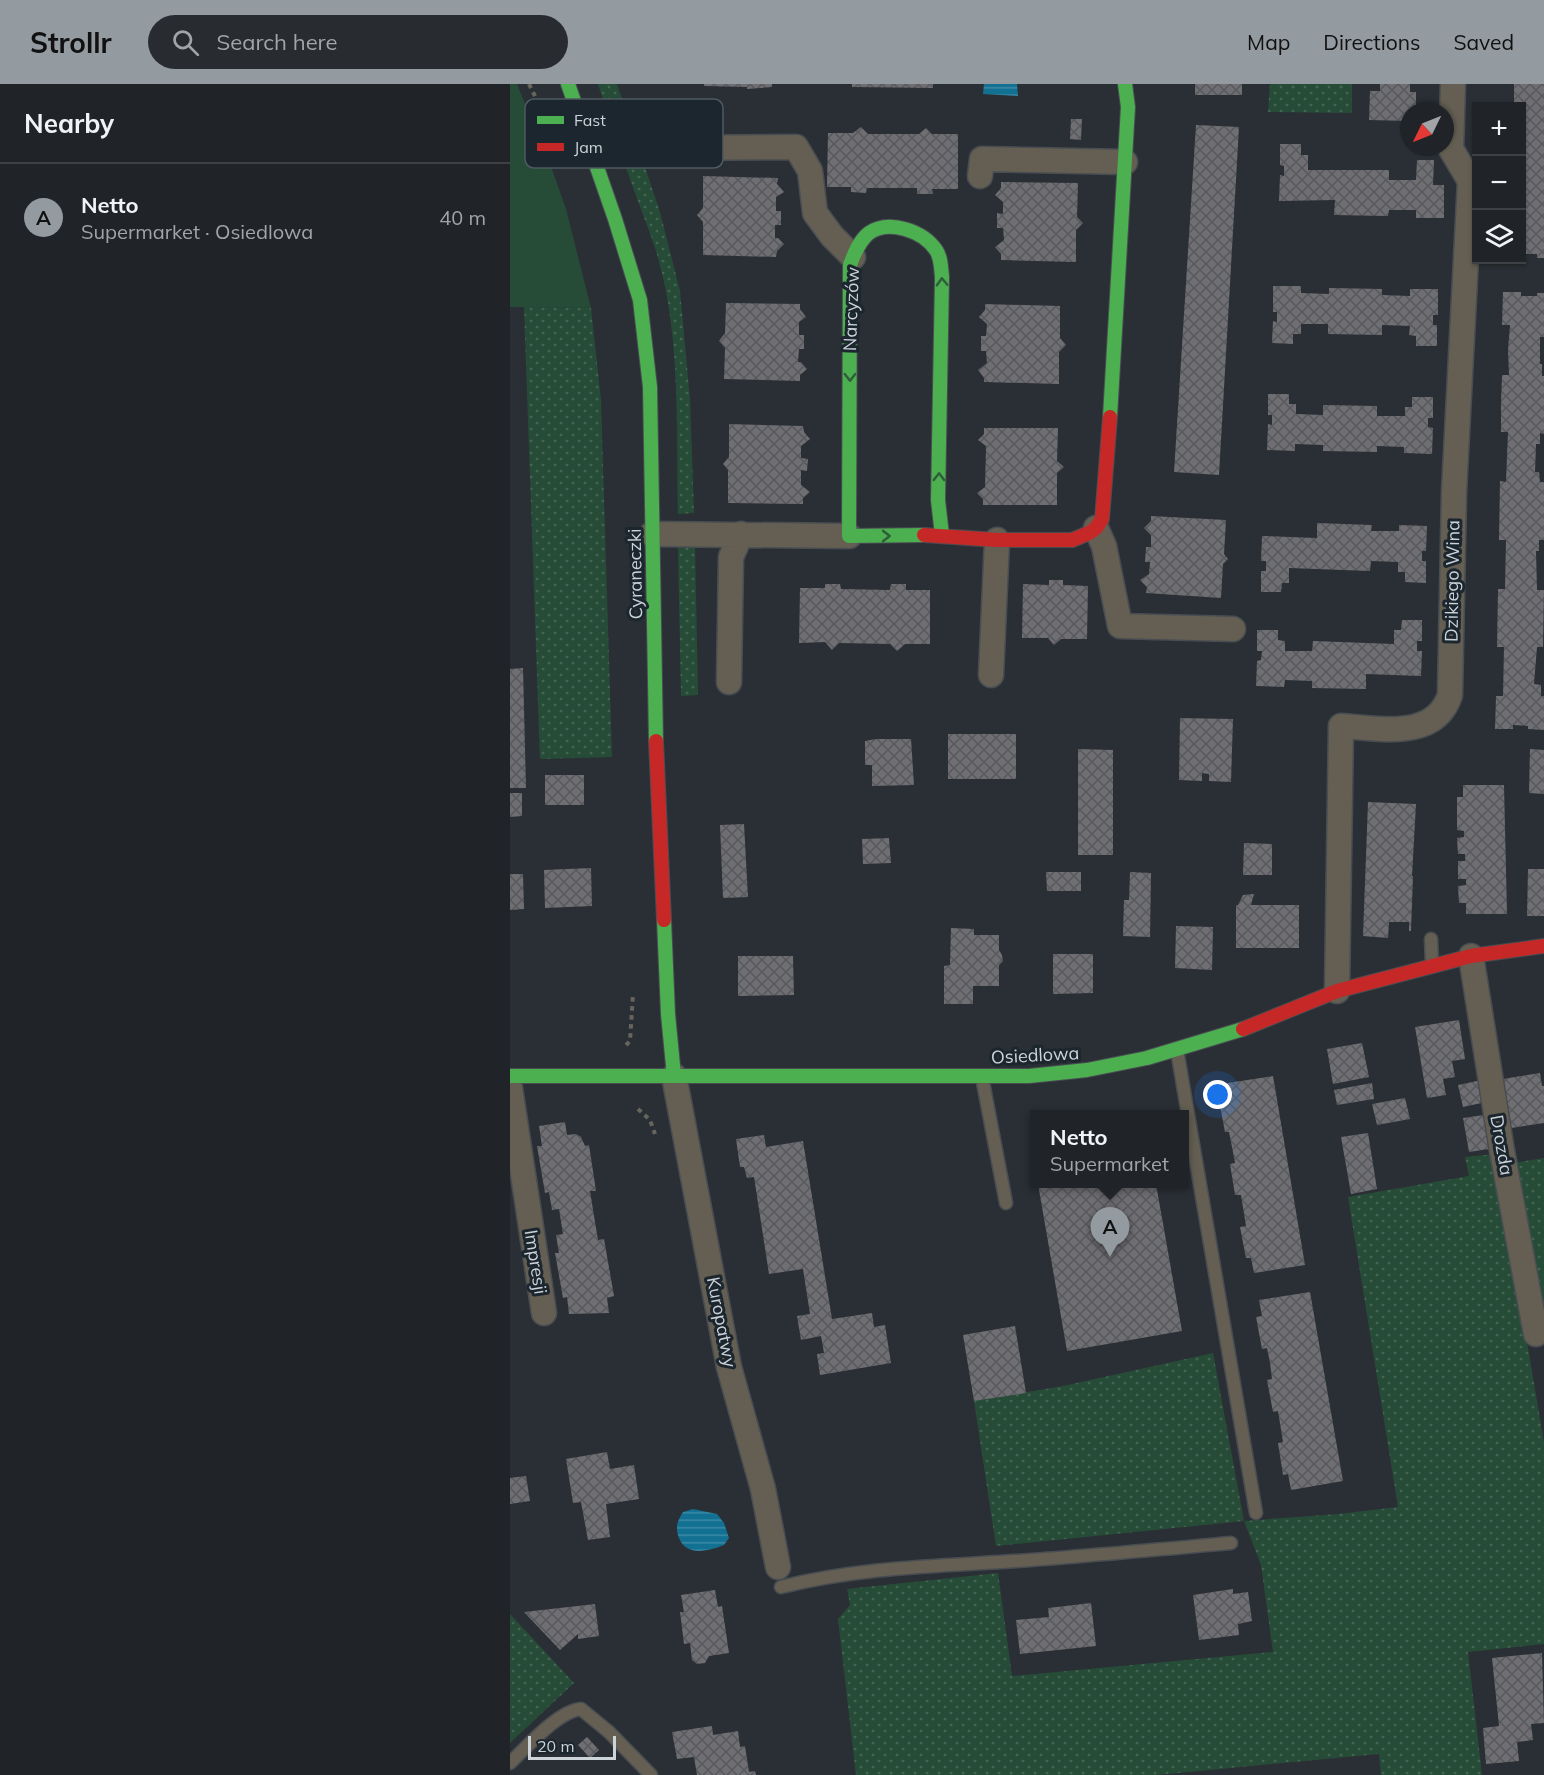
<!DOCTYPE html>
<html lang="en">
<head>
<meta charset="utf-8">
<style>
  :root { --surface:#202328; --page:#282b30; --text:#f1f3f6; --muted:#a2a4a8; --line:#3d4045; --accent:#939aa0 }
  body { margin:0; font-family:Mulish,sans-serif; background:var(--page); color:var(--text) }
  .controls { position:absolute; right:18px; top:18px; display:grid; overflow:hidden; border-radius:0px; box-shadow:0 2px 4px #0004 }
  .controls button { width:54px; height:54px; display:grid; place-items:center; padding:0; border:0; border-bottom:2px solid var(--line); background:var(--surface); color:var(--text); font:30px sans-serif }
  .compass { position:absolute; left:890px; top:18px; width:54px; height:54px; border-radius:50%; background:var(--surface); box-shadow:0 2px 4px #0004; rotate:227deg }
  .scale { position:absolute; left:18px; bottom:15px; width:88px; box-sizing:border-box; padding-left:6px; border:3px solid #ccd3d9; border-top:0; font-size:16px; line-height:21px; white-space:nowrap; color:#ccd3d9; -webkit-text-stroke:4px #1b262e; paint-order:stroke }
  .you { position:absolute; left:708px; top:1011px; width:21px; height:21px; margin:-15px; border:4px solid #fff; border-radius:50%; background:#1a73e8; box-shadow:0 0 0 9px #1a73e833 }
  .badge { display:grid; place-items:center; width:39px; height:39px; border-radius:50%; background:var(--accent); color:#111; font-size:20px; font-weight:700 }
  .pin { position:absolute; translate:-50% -50px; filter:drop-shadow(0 2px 3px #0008) }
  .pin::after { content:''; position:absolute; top:32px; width:21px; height:18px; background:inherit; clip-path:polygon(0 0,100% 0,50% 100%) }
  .popup { position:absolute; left:520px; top:1026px; width:159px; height:78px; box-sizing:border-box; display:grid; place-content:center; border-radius:0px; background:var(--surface); filter:drop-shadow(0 2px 4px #0005); font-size:20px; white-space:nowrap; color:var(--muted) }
  .popup b { font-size:22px; color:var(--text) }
  .popup::after { content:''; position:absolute; left:50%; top:100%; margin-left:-12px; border:12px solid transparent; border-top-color:var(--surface) }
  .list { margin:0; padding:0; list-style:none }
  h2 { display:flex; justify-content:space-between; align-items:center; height:78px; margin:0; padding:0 24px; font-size:26px }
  h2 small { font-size:20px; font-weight:400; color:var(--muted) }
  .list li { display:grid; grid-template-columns:39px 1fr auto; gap:18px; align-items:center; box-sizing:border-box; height:108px; padding:0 24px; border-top:2px solid var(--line) }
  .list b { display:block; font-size:22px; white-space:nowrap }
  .list p { margin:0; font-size:20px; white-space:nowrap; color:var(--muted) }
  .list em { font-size:20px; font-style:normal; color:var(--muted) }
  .icon { flex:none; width:33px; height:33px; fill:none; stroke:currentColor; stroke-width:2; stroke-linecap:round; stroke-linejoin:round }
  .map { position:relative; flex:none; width:1034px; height:1691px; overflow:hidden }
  header { display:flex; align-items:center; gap:36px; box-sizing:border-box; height:84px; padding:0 30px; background:var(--accent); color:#111 }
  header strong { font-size:28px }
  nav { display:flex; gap:33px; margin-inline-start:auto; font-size:21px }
  .search { width:420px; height:54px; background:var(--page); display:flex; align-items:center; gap:15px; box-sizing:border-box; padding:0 21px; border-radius:33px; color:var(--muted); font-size:22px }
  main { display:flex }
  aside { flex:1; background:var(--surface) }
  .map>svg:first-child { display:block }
  .grass { fill:url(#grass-dots) }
  .park { fill:#264c37 }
  .water { fill:url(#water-rules) }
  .building { fill:url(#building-cross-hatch) }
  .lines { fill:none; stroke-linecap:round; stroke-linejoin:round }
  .lane-casing { stroke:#484d52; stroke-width:15 }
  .street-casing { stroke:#484d52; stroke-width:27 }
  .fast-casing { stroke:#484d52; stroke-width:16 }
  .jam-casing { stroke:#484d52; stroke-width:16 }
  .path { stroke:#68655f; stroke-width:4; stroke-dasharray:4.5 4.5; stroke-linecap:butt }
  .lane { stroke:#645f52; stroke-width:12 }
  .street { stroke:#645f52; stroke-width:24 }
  .fast { stroke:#4caf50; stroke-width:14 }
  .jam { stroke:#c62828; stroke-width:14 }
  .oneway { stroke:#2f5d3c }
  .labels { text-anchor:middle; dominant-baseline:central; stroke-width:6; stroke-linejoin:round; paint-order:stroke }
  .street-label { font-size:18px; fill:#ccd3d9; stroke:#1b262e }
  .key { fill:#1b262e; stroke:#505a61; stroke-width:1.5 }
  .key-label { font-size:16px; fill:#ccd3d9 }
</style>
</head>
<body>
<header>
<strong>Strollr</strong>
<div class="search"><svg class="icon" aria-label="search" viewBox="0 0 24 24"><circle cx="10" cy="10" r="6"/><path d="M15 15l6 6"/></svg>Search here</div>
<nav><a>Map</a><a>Directions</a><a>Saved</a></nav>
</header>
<main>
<aside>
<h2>Nearby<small></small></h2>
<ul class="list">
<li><span class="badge">A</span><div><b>Netto</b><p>Supermarket · Osiedlowa</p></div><em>40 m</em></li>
</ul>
</aside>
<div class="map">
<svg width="1034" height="1691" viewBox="0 0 1034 1691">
  <defs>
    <pattern id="grass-dots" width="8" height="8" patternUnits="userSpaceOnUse" patternTransform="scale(1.5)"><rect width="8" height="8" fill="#264c37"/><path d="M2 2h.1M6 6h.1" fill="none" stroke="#446553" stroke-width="1.8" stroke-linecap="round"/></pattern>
    <pattern id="water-rules" width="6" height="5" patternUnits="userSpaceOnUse" patternTransform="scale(1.5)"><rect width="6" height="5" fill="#127093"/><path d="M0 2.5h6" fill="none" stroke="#3e8aa6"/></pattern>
    <pattern id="building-cross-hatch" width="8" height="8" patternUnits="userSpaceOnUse" patternTransform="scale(1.5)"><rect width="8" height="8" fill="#6f6e73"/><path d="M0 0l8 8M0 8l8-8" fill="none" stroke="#58595c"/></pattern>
  </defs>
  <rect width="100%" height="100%" fill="#2a2f35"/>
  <path class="grass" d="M88,0H107L150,128L170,207L180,315L184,429L168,430C166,348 171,253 148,174C140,146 128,119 119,92C108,61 98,31 88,0Z
    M760,0H842V29L758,28Z
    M14,223L81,224L91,316L102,673L30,675Z
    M168,463H185L188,611L171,612Z
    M985,1070L1034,1358V1560L958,1568L972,1691H871L869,1670L647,1691H346L328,1535L340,1521L337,1505L488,1489L502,1592L763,1568L751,1481L734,1437L486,1462L464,1317L553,1302L703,1269L734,1437L828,1430L888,1423L838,1113L959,1092L955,1073Z
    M1034,1074V1251L1004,1079Z
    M0,1530L64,1599L0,1659Z"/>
  <path class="park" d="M0,0H7L15,20L22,29L56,125L81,224L0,223Z"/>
  <path class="water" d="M474,0H507L508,12L473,10Z
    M183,1425L207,1430L214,1439L219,1454L214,1461C199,1467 176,1473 169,1454C165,1444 167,1437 173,1428Z"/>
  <path class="building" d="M194,0H262V3L237,5V3L194,2Z
    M342,0H423V4L342,3Z
    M685,0H732V11H685Z
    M870,0H900V8H906V27H899V37L859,36L860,7H870Z
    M1004,0H1034V174H1027V170H1011V22H1004Z
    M128,31H149L148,43H128Z
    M561,35H572L571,56L560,55Z
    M686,41L729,43L709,391L664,388Z
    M351,43L358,50H409L416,44L422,50H448V105H422L423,110H407V104H357L356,109L341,108V103H317L318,49H343Z
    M770,60H791V71H798V86H879V96H906L907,76H924L923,101H934V134H906V126H879L878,132L824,131L825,116L769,117L770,91L774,92V82L770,81Z
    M193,92L268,94L267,100L274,108L266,113V127H271V141H265V154H268L274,160L267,167L266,173L193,171V138L187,131L193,124Z
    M491,98L568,99L567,133L573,139L566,146V178L491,176V170L485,163L494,156L493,144H487V129L493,130V118L485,111L491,104Z
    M763,202H791V209L819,210V204L872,205V211L900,212V205H928V231H923V241H927V262H906V252L899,251L900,242L872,241V251L818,250V240H791V250H783V260L762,259L763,237L767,238V228H763Z
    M993,208H1011V212H1027V209H1034V253H1030V280H1032V292H1034V350L1030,349V360H1026L1025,388H1029L1030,398H1034V456H1029V467H1026L1027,506H1034L1033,563H1027L1024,600L1031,601V612H1034V646L1018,645V642L1003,641V645H985L986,612H993L994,563H987L988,505H995L996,456H989L990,397L996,398L998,348H991V320L992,291H999L998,266L1000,241H992Z
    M216,219L290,220V225L296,233L289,238V251H294V265H289L288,278H291L297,285L290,291V297L214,295L215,264L209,257L215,249Z
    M475,220L550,222V254L556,261L549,268V300L474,298V294L468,286L477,279L476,267H471V252H476L477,240L469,233L475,226Z
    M758,310H779V320H786V330L813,331V321L867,322V332H895V323H902V313H923V334H918V343L923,344L922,370L894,369V363L867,362V368L813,367V361L785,360V367L757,366L758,340L762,341V331H758Z
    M219,340L293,342L294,348L300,355L291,362V374L298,375L297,387L291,386V401L300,408L293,414V420L218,419V386L213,380L219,373Z
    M474,344H548L547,377L554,383L547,389V421H473V415L467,409L475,403L476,362L468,356L474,350Z
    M641,432L716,436L714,470L718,475L713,480L711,514L636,509L637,503L630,496L639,490L640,478H635L636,463H641V451L634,444L641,437Z
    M807,439L862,441L861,447H889V441L917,442L916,467H912V477H916V499L895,498V488H888V478L861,477L860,487L779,484V499H772L771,508H751V487H756V477H751L752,452L807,454Z
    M539,496H553V501L578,502L577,555H551L544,561L538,554H512L513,500L539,501Z
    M315,500H330L331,505L380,506L381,500H396V506H420V560H395L387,567L380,560L329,559L322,566L315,558L289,559L290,504H315Z
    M892,536H912V557H907V567H912L911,592L856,590V605L802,604V597L775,596L774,603L746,602L747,577L751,576L752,567H747V546H768V556L775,557V567H802L803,557L884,560V546H891Z
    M13,584L16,704H0V585Z
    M670,634L723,635L721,698L699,697V690L692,689V697L669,696Z
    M438,650H506V695H438Z
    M366,655H401L404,701L362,702V681H355V657Z
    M568,665L603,666V771H568Z
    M1020,665L1034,666V710L1019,709Z
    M35,691H74V721H35Z
    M953,701H994L997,830H956V819H949L948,802L956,801V795H948V777H955V770H948L947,754L954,753V747L947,746V713H953Z
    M0,709H12V732L0,733Z
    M858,718L906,720L902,792H903L901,847H899V838H879L878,854L853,852Z
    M234,740L238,813L213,814L210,741Z
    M379,754L381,779L353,780L352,755Z
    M734,759L762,760V791H733Z
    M81,784L82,822L35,824L34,786Z
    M1018,785H1034V832H1017Z
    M536,788H571V807H537Z
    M620,788L641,789L640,853L613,852L614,816H619Z
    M0,790H13L14,825L0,826Z
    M744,810L741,821H789V864H726V821H728L733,811Z
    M666,842L703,843L702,886L665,884Z
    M441,844L464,845V851H489V866L492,871L493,877L489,881V902H463V920H434V882L440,881Z
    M543,870H583V909L543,910Z
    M228,872H283L284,911L228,912Z
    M949,936L955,975L942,977L945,993L933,995L936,1011L917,1014L905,943Z
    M852,959L859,993L823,1000L817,965Z
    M1030,989L1032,1002H1034V1039L995,1045L987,996Z
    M763,992L795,1181L744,1189L741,1174H736L730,1143L736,1142L731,1111H725L720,1080L725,1079L722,1063L719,1048H715L709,1017L714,1016L711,1000Z
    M972,996L976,1018L953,1023L948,1001Z
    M862,999L864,1015L827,1021L824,1006Z
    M895,1014L900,1035L867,1041L862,1020Z
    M974,1031L979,1065L959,1068L953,1034Z
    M55,1038L57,1051L66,1050L71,1053L75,1062L79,1061L86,1107H80L84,1132L88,1156L94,1155L104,1212L97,1214L99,1229L59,1230L57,1213L53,1214L45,1169H49L46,1151L53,1150L49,1125L42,1126L39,1108L35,1109L27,1062H32L29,1042Z
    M858,1049L867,1105L841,1110L831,1053Z
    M254,1051L256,1063L293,1057L322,1235L362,1229L364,1243L375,1241L381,1279L310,1291L307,1270L314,1269L311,1252L291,1256L287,1232L300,1230L293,1185L259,1190L244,1093L237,1094L234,1083H230L226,1055Z
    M528,1100H646L672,1247L557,1267Z
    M800,1208L833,1397L781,1406L778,1390L773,1391L768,1359L773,1358L768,1327L763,1328L757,1296L762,1295L760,1279L757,1264L752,1265L746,1233L752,1232L749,1216Z
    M505,1242L516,1309L464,1317L453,1251Z
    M97,1368L100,1385L124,1381L129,1415L96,1420L100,1453L78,1456L71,1418L63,1419L56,1375Z
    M16,1392L20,1417L0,1420V1394Z
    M723,1505V1510L738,1508L742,1537L728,1540L729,1551L689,1556L683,1511Z
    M205,1506L208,1523L212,1522L219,1569L199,1572L195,1579L187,1580L182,1576L180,1559L174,1560L170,1528H174L171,1511Z
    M581,1519L586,1562L510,1570L506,1536L539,1533L538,1524Z
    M85,1520L89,1552L68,1555V1550L50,1566L14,1528Z
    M1032,1569L1034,1639L1021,1640L1023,1656L1007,1658L1009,1677L976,1680L973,1644L989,1642L982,1574Z
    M202,1642L203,1651L228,1647L230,1663L235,1662L239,1688L245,1687L246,1691H187L184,1673L167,1675L162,1648Z
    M77,1653L89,1666L80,1674L68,1661Z"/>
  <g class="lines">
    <g class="lane-casing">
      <path id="lane" d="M921,855L922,880
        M667,966L746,1429
        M472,993L496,1119
        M271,1503C353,1482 437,1482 521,1476C588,1471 654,1465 721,1459
        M0,1679C17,1663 48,1627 71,1625L99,1648L141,1691"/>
    </g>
    <g class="street-casing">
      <path id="street" d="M161,64L286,63L300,87L305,129L322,152L343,173
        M470,92L472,75L615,78
        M586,444L594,462L610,542L723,545
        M142,450L339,452
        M481,591L487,456
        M219,598L221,473L231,450
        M961,872L992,1067L1026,1250
        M827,907L831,642C869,644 925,657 940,611L944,408L960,97L941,65L943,0
        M164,992L219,1283L253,1405L268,1483
        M0,1004L34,1229"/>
    </g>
    <g class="fast-casing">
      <path id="fast" d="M58,0L105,135L130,216L140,303L146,657
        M600,333L618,23L615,0
        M414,451L339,452L340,181C344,170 349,157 359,149C379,135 413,147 426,166C431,173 431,184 432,193L428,416L432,451
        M154,836L158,930L164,992
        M0,992H519L577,986L637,974L733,945"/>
    </g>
    <g class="jam-casing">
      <path id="jam" d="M414,451L487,456H562L579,449L586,444L592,435L600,333
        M146,657L154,836
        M733,945L827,907L961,872L1034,862"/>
    </g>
    <path class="path" d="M19,0L30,22
      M116,961L120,957L123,910
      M128,1025L140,1036L145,1050"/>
    <use href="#lane" class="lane"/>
    <use href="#street" class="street"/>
    <use href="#fast" class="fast"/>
    <use href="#jam" class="jam"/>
  </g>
  <defs><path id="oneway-chevron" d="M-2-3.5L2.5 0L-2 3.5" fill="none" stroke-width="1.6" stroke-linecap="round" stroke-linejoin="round" transform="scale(1.5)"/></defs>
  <g class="oneway">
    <use href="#oneway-chevron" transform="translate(432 198) rotate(-92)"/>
    <use href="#oneway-chevron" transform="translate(340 293) rotate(90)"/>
    <use href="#oneway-chevron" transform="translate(429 393) rotate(-89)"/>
    <use href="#oneway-chevron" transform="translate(376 452)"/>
  </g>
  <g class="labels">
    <g class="street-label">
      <text transform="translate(341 225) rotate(-88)">Narcyzów</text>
      <text transform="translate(125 490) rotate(-91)">Cyraneczki</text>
      <text transform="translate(942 497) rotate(-89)">Dzikiego Wina</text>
      <text transform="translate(525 971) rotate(-3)">Osiedlowa</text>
      <text transform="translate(992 1061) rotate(80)">Drozda</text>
      <text transform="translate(26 1178) rotate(81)">Impresji</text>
      <text transform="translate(212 1238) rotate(79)">Kuropatwy</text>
    </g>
  </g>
  <rect x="15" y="15" width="198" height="69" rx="9" class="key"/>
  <rect x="27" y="32" width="27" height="8" fill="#4caf50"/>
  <rect x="27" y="59" width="27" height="8" fill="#c62828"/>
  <g class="key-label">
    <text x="64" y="42">Fast</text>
    <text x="64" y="69">Jam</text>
  </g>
</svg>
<div class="controls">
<button>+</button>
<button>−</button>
<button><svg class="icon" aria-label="layers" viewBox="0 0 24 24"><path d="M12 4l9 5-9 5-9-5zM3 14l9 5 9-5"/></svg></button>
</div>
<svg class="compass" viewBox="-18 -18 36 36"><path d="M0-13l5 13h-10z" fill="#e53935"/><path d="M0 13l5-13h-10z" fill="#a2a4a8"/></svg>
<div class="scale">20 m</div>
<div class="you"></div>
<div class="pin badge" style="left:600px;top:1173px">A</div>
<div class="popup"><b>Netto</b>Supermarket</div>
</div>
</main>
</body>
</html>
